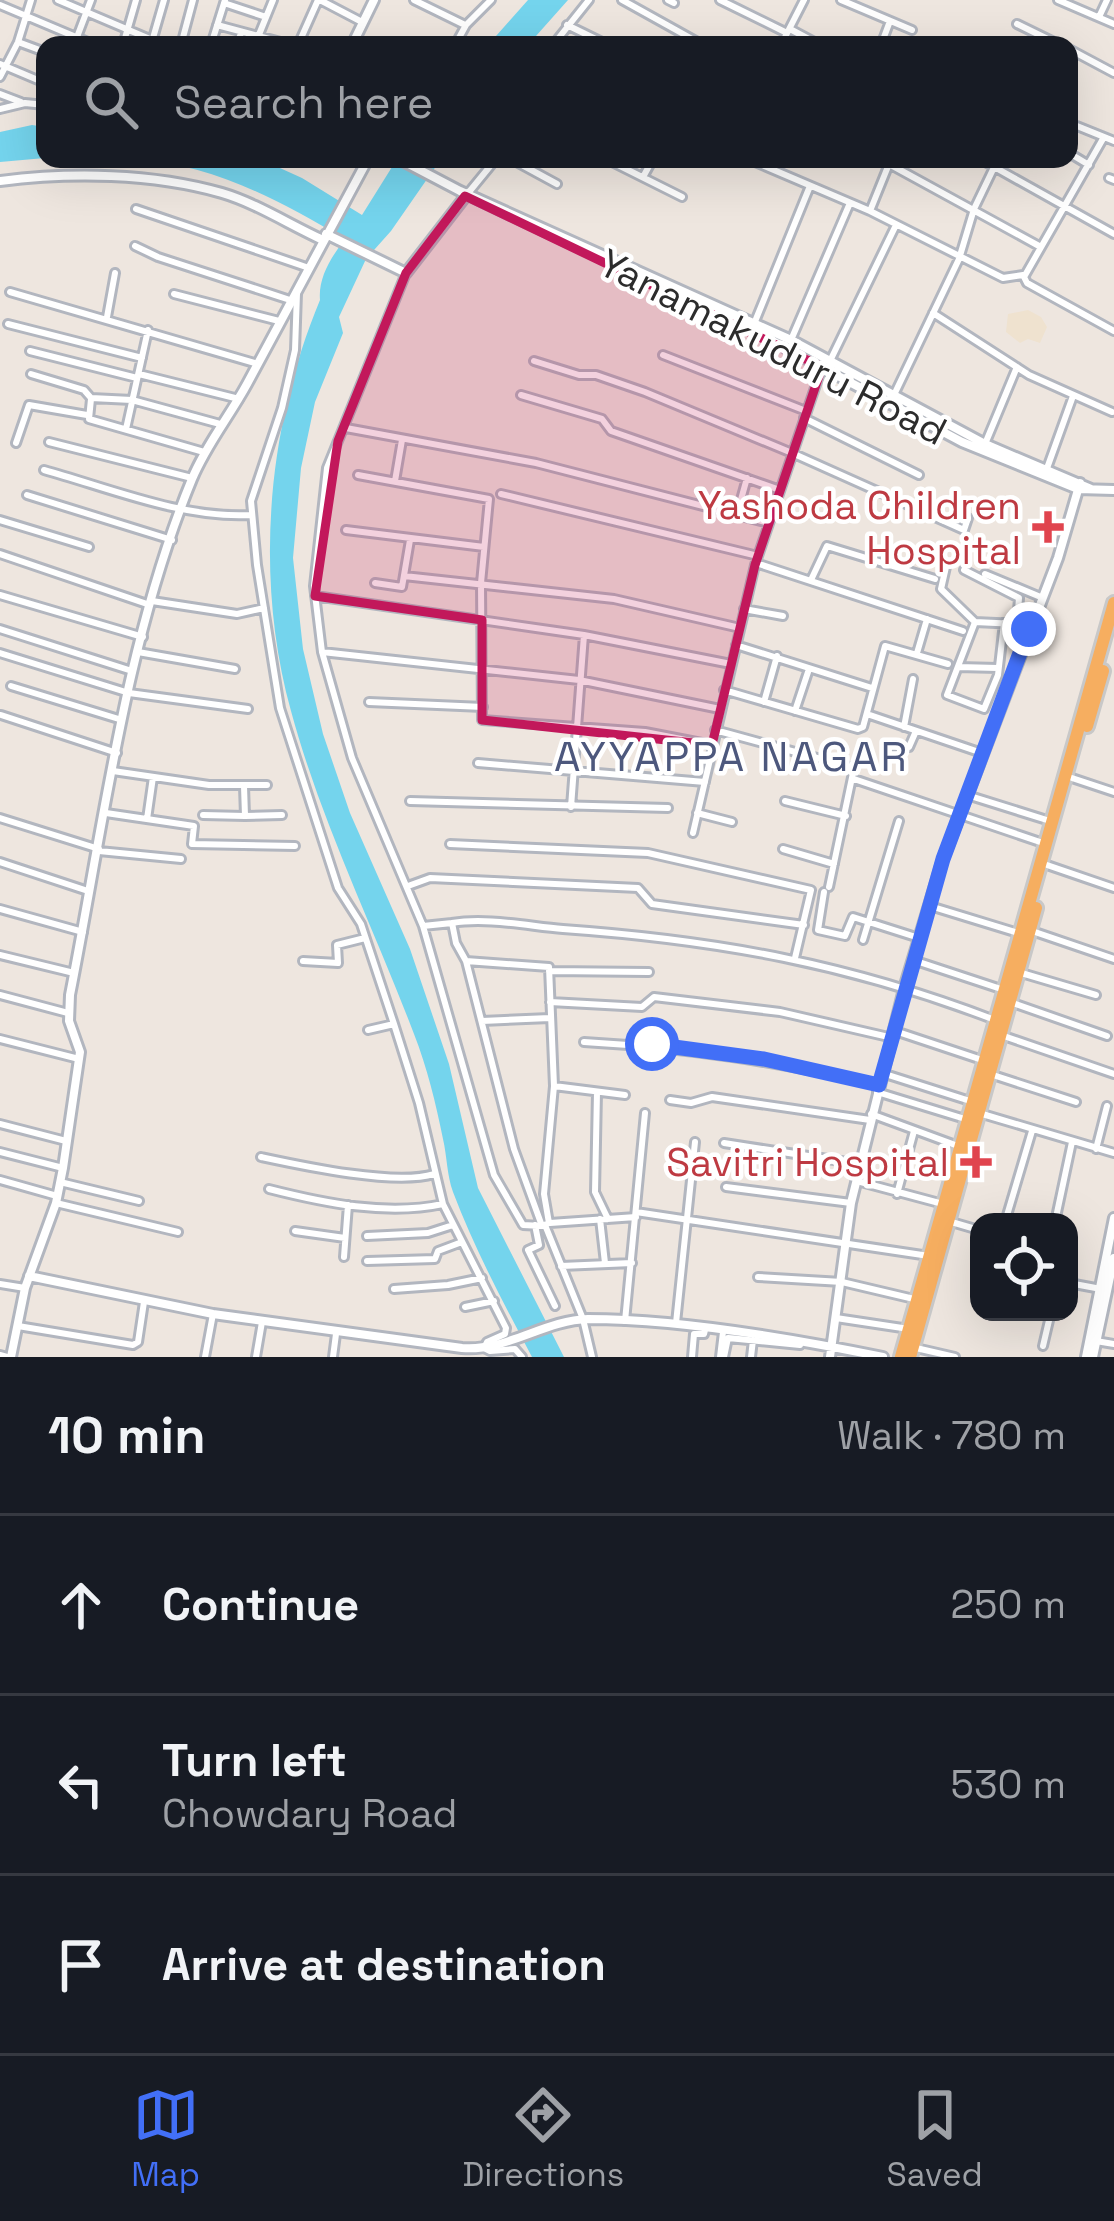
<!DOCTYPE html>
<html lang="en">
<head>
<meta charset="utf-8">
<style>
  :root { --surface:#171b24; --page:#242831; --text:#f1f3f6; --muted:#9ea1a6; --line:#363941; --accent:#426ff7 }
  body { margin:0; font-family:"Space Grotesk",sans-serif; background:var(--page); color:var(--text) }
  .controls { position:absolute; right:36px; bottom:36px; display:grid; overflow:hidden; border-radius:24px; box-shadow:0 12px 48px #0002 }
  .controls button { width:108px; height:108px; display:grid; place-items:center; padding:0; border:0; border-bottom:3px solid var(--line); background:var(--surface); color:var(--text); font:60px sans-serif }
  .stop { position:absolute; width:36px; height:36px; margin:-27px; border:9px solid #426ff7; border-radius:50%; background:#fff }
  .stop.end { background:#426ff7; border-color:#fff; box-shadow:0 3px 12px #0008 }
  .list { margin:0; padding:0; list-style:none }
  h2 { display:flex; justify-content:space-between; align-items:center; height:156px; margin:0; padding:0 48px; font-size:51px }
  h2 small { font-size:39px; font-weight:400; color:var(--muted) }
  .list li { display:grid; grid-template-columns:78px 1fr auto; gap:36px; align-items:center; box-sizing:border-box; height:180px; padding:0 48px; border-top:3px solid var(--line) }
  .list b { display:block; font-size:45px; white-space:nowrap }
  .list p { margin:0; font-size:39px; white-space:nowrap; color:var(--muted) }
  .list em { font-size:39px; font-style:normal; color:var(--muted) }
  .icon { flex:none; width:66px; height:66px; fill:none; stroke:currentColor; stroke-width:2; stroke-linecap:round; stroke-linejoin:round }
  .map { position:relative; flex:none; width:1114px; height:1357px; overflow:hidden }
  .search { position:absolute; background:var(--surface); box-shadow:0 12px 48px #0002; left:36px; right:36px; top:36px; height:132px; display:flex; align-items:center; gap:30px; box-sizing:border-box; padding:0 42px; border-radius:24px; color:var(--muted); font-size:45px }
  .sheet { height:696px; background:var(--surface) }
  nav { display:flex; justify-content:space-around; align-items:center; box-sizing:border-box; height:168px; border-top:3px solid var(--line); background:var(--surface); font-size:33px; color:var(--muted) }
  nav a { display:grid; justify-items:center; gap:6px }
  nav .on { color:var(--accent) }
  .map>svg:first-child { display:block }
  .education { fill:#efe2cf }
  .water { fill:#74d4ed }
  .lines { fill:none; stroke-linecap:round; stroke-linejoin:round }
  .minor-casing { stroke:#b2b6bf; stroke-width:12 }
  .tertiary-casing { stroke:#b2b6bf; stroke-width:14 }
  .trunk-casing { stroke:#c8c8c8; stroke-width:18 }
  .minor { stroke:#fff; stroke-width:6 }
  .tertiary { stroke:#fff; stroke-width:8 }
  .trunk { stroke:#f6ae60; stroke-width:12 }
  .route { stroke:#426ff7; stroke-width:15 }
  .marked { fill:#c2185b; fill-opacity:0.2; stroke:#c2185b; stroke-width:9; stroke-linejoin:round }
  .health-dot { fill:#e0444e; stroke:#fff; stroke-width:4.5 }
  .labels { text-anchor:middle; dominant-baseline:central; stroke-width:9; stroke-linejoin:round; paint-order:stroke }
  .street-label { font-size:39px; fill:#2c2c2c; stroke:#fff }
  .health-label { font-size:39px; fill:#be3a42; stroke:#fff; text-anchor:end }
  .neighbourhood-label { font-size:42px; letter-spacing:3px; fill:#4d587d; stroke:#fff }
</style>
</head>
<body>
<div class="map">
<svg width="1114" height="1357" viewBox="0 0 1114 1357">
  <rect width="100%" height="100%" fill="#eee6df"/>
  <path class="education" d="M1028,310L1041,317L1047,327L1040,343L1028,339L1020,343L1006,332L1008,314Z"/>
  <path class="water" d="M528,0H568L528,45H488Z
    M32,125L45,127V158L0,162V132Z
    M132,159H260L302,178L362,215L397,159H441L391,231L366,259L339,317L343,333L315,402L301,468L293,558L303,649L323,734L350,813L410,949L449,1064L478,1188L564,1357H532C504,1304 474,1248 453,1192C447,1176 447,1156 443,1139C436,1104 427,1067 414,1034C373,926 321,822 291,711C254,577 267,427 320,300C318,277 332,256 345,239C276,199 213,164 132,159Z"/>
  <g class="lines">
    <g class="minor-casing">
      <path id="minor" d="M58,0L164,45
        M320,0L362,22
        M414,0L465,25
        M622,0L703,45
        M668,0L674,3
        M720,0L787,33
        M841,0L912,30
        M1058,0L1114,24
        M224,3L266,17
        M0,5L95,45
        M1099,17L1107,0
        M1017,24L1060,45
        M217,25L292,45
        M567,25L608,45
        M790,29L820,45
        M258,37L273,0
        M18,42L45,52
        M74,45L91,0
        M123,45L136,0
        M151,45L164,0
        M181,45L193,0
        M211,45L225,0
        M237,45L241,33
        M298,45L318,0
        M455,45L466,25L491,0
        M553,45L589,0
        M781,45L804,0
        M881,45L890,21
        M1069,49L1114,73
        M0,64L45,83
        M0,77L18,42L31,0
        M0,94L21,102
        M0,109L25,103L45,105
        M1077,126L1114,141
        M1104,137L1024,277L1027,283L1114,331
        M1069,153L1089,165
        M511,159L557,184
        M606,159L682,197
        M748,159L870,211L891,159
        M880,159L1039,246
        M980,159L1114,234
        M643,177L653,159
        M1109,178L1114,180
        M469,192L496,159
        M136,209L306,267
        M870,211L1003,278L1023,275
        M135,246L158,257L290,300
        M406,273L327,468L314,586L322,652L352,758L423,926L494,1175L523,1225L542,1226
        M10,292L258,364
        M297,293L295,350L282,408L251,501L257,565L280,708L338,888L361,924L394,1024L419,1103L443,1204L506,1328L505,1334L487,1342L484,1348
        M174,294L279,321
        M933,313L1029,375L1112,412
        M107,317L115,273
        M8,324L142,358
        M754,324L810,186
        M791,340L850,203
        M30,351L137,378
        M663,355L806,411
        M534,361L579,375H596L645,392L792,453L964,530L968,518
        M830,361L896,225
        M31,374L84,390L91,398L132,400L220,424
        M139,374L239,399
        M521,395L602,419L611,431L780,490
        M893,397L959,259L974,209L998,159
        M91,399L89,419L204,452
        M804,418L919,475
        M346,428L536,463L769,523
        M126,429L148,330
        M49,442L192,478
        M16,443L29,405L87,415
        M985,444L1017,367
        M44,470C109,488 183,519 251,515
        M1046,471L1073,396
        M358,475L489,499L481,583L482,720L645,732L712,745
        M395,481L402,440
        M501,494L758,556
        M27,495L172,540
        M737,514L747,478
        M0,520L89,547
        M346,530L484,547
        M0,554L150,605
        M756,563L963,631
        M946,567L941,589L975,622L1017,624L1029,629
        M964,570L1019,598L1017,624
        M985,574L1043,598
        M404,576L614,599L740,628
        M811,580L827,546L935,579
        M375,583L402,587L410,540
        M0,595L143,637
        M315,596L584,635L731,664
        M152,601L237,614L264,608
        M744,609L783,616
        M975,622L947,695L984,709L998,675L1004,623
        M0,629L132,671
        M736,645L872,688
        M138,652L235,669
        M322,652L579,680L720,709
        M0,653L129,693L248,709
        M917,653L927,619
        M958,667L998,668
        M11,686L122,720
        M724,690L858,729L863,727L885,646L948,664
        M369,702L483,707
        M764,702L777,656
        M795,711L809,669
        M867,714L982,753
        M1,715L117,753
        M904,727L913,679
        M715,730L854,768L829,887
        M890,746L909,747L916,731
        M478,763L705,782
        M113,771L209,785H267
        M1072,778L1114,792
        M854,779L1043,843
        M967,795L1050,821
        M410,801L668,808
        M785,801L846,816
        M571,807L584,635
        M106,813L194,826L192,844L295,846
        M697,813L732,822
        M203,815L245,816L244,786
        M245,816L282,815
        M0,818L99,849
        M147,819L153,777
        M693,833L755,565L822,367
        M450,844L648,853L811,890L795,958
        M783,849L834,864
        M99,851L181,859
        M0,862L88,891
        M1047,865L1114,888
        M408,886L430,878L638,888L652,904L804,925
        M824,892L818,930L845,936L853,917L919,938
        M930,906L1018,933
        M0,909L83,932
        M423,926L452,923
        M1032,931L1114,959
        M863,940L899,821
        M0,955L74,973
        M913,960L1004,990
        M303,961L338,963L337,945L365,938
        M466,961L549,967L554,1086L544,1194L549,1223L542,1226
        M549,971L649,972
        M1018,972L1096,995
        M0,995L68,1013
        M550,1002L642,1007L654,997L780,1012L893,1038
        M1010,1002L1107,1036
        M482,1021L550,1018
        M368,1030L394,1024
        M895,1031L982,1060
        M998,1034L1114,1074
        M0,1039L79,1059
        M584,1042C688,1048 778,1062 879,1085
        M882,1073L970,1101
        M993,1075L1076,1102
        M554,1086L625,1095
        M597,1092L595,1192L608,1219
        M877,1092L965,1119
        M670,1100L691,1103L712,1097L870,1120
        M979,1113L1114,1153
        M871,1114L958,1146
        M0,1124L66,1141
        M724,1143L860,1164
        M1096,1149L1107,1106
        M0,1152L63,1168
        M261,1157C303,1166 395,1186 434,1174
        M0,1180L57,1196
        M857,1181L943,1204
        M60,1182L139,1201
        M726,1187L851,1203
        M269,1189C324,1203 387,1216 443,1204
        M897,1194L914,1131
        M56,1203L178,1232
        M636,1212L929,1256
        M600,1219L605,1263
        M948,1221L979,1230
        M1005,1222L1032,1131
        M1055,1222L1072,1142
        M550,1223L636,1217
        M535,1225L539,1245L528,1250L555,1306
        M545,1225L583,1319L592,1357
        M542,1226L514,1149L466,961L456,943L452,923C486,917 528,926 563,929C718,940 849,964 995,1020
        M295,1231L345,1238
        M367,1236L428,1233L453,1225
        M344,1257L348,1205
        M367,1261L435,1259L438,1251L462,1242
        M561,1266L632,1263
        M758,1277L842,1282L914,1299
        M1069,1283L1101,1289
        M0,1284L25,1288
        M394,1289L448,1285L482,1278
        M465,1307L494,1301
        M836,1318L909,1329
        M625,1321L645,1113
        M676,1323L695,1142
        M18,1326L133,1345L138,1342L144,1302
        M1096,1341L1114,1344
        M1043,1346L1051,1312
        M484,1348L490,1351L515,1349L522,1357
        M916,1348L955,1357
        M0,1355L7,1357
        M205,1357L213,1314
        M256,1357L262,1322
        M333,1357L336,1334
        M692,1357L694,1334H704L705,1330
        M720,1357L723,1332
        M724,1357L728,1338L800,1345
        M751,1357L753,1340"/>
    </g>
    <g class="tertiary-casing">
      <path id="tertiary" d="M352,45L374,0
        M399,159L460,191L791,340L985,444L1091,489
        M0,181C71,172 152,173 222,193C256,203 290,225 323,240
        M460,191L735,321L962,442L1078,489L1114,490
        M326,234L406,273L468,193
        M29,1276L213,1314L462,1348C505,1352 545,1320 588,1319C678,1319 795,1339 883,1357
        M11,1357L25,1288L56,1203L63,1168L80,1052L69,1021L70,995C104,823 125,642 192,479C206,445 229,417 247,384C288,309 327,234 368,159
        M830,1357L851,1203L905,985L943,859L1058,558L1080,483
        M1086,1357L1114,1218
        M1093,1357L1114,1258"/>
    </g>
    <g class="trunk-casing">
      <path id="trunk" d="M1087,726L1103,671
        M901,1357L1114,603
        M910,1357L1036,908"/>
    </g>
    <use href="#minor" class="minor"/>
    <use href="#tertiary" class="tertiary"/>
    <use href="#trunk" class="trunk"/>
  </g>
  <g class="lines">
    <path class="route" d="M652,1044L764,1059L879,1085L943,859L1029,629"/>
  </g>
  <path class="marked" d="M465,196L822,367L755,565L712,745L482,720V620L315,596L338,441L406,273Z"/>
  <g class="health-dot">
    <path d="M1042 509h12v12h12v12h-12v12h-12v-12h-12v-12h12z"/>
    <path d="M970 1144h12v12h12v12h-12v12h-12v-12h-12v-12h12z"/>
  </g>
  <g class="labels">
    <g class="street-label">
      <text transform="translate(773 347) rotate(27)">Yanamakuduru Road</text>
    </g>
    <g class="health-label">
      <text x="1021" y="505">Yashoda Children<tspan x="1021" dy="45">Hospital</tspan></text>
      <text x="949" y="1162">Savitri Hospital</text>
    </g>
    <g class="neighbourhood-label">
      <text x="732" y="756">AYYAPPA NAGAR</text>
    </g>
  </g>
</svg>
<div class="controls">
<button><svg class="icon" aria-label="locate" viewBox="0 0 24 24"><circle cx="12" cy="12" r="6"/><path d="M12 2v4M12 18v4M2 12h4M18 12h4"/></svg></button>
</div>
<div class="stop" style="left:652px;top:1044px"></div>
<div class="stop end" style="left:1029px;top:629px"></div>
<div class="search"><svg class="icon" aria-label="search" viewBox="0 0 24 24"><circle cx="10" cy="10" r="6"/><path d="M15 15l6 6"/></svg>Search here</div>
</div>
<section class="sheet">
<h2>10 min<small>Walk · 780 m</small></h2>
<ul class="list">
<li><svg class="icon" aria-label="ahead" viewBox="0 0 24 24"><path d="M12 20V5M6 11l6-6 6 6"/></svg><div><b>Continue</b></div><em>250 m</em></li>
<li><svg class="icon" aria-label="left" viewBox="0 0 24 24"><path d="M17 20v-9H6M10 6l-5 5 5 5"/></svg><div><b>Turn left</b><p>Chowdary Road</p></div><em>530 m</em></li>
<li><svg class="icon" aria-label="arrive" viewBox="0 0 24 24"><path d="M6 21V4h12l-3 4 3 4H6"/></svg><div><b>Arrive at destination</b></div></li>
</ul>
</section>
<nav>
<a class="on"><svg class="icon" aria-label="map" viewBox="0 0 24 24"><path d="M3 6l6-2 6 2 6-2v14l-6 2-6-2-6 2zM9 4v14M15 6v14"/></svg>Map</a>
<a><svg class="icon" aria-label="directions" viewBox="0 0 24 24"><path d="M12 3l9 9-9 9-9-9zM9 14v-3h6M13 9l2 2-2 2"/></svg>Directions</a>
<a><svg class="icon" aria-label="saved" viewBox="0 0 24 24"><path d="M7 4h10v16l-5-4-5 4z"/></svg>Saved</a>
</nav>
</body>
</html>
